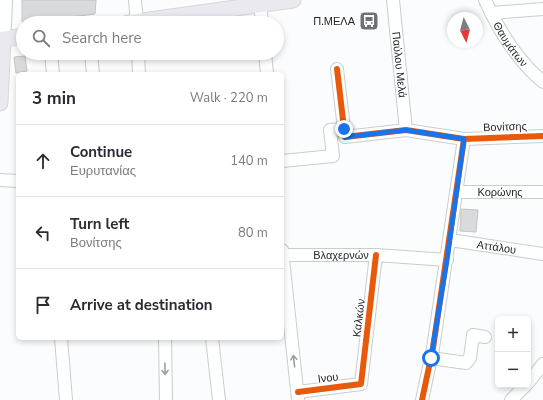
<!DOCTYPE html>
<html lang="en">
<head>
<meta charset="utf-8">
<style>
  :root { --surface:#fff; --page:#f2f2f3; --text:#2b2b33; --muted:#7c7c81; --line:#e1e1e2 }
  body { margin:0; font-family:"Nunito Sans",sans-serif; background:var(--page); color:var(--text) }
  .controls { position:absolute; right:12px; bottom:12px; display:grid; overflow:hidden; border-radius:6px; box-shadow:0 2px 6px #0003 }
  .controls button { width:36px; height:36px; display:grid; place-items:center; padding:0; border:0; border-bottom:1px solid var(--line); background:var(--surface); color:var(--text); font:20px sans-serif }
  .compass { position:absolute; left:447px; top:12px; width:36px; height:36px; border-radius:50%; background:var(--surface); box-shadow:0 2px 6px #0003; rotate:174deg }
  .stop { position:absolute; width:12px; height:12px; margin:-9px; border:3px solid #1a73e8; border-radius:50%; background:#fff }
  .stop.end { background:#1a73e8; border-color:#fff; box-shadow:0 1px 4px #0008 }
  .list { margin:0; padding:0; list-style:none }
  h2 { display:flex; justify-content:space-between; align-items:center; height:52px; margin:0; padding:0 16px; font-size:17px }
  h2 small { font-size:13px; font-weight:400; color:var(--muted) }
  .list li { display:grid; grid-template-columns:26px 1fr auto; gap:12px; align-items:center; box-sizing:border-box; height:72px; padding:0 16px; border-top:1px solid var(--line) }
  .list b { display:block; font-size:15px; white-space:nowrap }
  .list p { margin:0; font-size:13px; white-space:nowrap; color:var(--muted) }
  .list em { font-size:13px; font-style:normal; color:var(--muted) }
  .icon { flex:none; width:22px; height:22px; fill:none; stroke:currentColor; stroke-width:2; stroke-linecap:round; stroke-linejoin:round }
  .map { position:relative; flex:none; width:543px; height:400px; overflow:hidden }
  .search { position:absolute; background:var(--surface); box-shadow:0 2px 6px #0003; left:16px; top:16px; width:268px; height:44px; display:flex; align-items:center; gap:10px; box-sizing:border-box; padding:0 14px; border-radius:22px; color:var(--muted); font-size:15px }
  .panel { position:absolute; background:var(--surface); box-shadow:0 2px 6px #0003; left:16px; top:72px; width:268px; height:268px; border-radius:6px }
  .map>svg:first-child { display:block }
  .building { fill:#d9dadc; stroke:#c5c5c7 }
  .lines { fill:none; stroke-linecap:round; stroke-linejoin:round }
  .minor-casing { stroke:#cbcccd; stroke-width:14 }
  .major-casing { stroke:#d6d7d8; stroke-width:17 }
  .minor { stroke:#feffff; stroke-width:12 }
  .major { stroke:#e9e9ef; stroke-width:15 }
  .cycleway-casing { stroke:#fff; stroke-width:8 }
  .cycleway { stroke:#e8590c; stroke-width:6 }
  .oneway { stroke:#9c9d9e }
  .route { stroke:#1a73e8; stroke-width:5 }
  .labels { text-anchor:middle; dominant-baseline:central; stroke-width:3; stroke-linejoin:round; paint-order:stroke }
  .poi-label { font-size:11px; fill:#252627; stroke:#fff; text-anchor:end }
  .street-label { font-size:11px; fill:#252627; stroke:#fff }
</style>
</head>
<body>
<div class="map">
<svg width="543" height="400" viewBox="0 0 543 400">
  <rect width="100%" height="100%" fill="#fbfcfe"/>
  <path class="building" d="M22,0H96L95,14L47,20V23L22,22Z
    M25,56L27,71L16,73L14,57Z
    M461,209L478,210L476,232L460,231Z"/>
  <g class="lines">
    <g class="minor-casing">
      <g id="minor">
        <path d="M135,0L137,23"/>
        <path d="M260,0L262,23"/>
        <path id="s1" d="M393,0L406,130"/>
        <path id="s2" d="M485,0C499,31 517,60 543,82"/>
        <path d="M491,13L543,9"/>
        <path d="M3,39L5,25L6,0"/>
        <path d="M51,53L53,74"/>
        <path d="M91,53L93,74"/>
        <path d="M138,53L139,74"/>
        <path d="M265,53L267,74"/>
        <path d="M337,69L345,137L406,130L464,139L543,136"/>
        <path d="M282,161L333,156L330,130L344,129"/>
        <path d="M0,180L18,181"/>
        <path id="s3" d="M457,192H543"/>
        <path id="s4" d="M450,240L543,254"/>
        <path d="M282,250L298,399"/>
        <path id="s5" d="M282,255H376L447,260"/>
        <path d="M61,338L66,400"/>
        <path d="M165,338L166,400"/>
        <path d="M212,338L219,400"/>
        <path d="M431,358L466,363L470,358L473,335L485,337"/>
        <path d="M528,383L543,364"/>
        <path d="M298,392L361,384L376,255"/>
        <path d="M422,400L433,348L464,139"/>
        <path d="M511,400L526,385"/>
      </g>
    </g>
    <g class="major-casing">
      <path id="major" d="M128,23L293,0
        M0,40L23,36
        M0,103L3,39"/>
    </g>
    <use href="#minor" class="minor"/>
    <use href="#major" class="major"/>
    <g class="cycleway-casing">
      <path id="cycleway" d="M337,69L345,137L406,130L464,139L543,136
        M298,392L361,384L376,255
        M422,400L433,348L464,139"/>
    </g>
    <use href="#cycleway" class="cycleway"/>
  </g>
  <defs><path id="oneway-shaft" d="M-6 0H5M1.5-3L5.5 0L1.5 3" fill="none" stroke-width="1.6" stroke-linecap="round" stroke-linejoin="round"/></defs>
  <g class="oneway">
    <use href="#oneway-shaft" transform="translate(294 361) rotate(-96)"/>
    <use href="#oneway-shaft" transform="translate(165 369) rotate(89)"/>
  </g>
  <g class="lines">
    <path class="route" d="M344,129L345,137L406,130L464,139L447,260L431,358"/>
  </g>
  <defs>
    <g id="bus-square" transform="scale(1)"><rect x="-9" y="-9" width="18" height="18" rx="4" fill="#707172" stroke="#fff"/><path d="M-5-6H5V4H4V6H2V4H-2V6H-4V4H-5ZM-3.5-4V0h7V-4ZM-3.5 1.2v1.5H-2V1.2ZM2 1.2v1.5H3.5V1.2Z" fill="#fff"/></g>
  </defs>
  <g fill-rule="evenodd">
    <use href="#bus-square" x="369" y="21"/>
  </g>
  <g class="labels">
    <g class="poi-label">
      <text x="355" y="21">Π.ΜΕΛΑ</text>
    </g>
    <g class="street-label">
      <text stroke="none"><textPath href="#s2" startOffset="51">Θαυμάτων</textPath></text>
      <text stroke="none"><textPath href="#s1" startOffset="65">Παύλου Μελά</textPath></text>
      <text transform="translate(505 127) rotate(-2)">Βονίτσης</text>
      <text stroke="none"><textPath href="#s3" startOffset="43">Κορώνης</textPath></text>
      <text stroke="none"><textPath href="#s4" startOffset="47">Αττάλου</textPath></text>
      <text stroke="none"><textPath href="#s5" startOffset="59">Βλαχερνών</textPath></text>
      <text transform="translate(359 318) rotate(-83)">Καλκών</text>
      <text transform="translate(328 378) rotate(-7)">Ινου</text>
    </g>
  </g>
</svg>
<div class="controls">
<button>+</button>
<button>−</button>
</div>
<svg class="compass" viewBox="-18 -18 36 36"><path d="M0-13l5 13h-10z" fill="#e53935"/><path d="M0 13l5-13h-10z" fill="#7c7c81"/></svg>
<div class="stop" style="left:431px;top:358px"></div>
<div class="stop end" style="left:344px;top:129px"></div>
<div class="search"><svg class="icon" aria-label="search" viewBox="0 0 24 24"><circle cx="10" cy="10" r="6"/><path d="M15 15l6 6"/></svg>Search here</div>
<section class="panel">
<h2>3 min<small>Walk · 220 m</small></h2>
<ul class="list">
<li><svg class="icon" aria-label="ahead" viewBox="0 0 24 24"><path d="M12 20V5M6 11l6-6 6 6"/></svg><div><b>Continue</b><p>Ευρυτανίας</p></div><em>140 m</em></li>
<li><svg class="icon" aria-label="left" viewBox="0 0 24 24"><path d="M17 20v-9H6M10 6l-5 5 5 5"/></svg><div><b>Turn left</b><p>Βονίτσης</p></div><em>80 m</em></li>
<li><svg class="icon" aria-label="arrive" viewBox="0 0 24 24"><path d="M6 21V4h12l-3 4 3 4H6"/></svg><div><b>Arrive at destination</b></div></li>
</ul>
</section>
</div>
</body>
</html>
